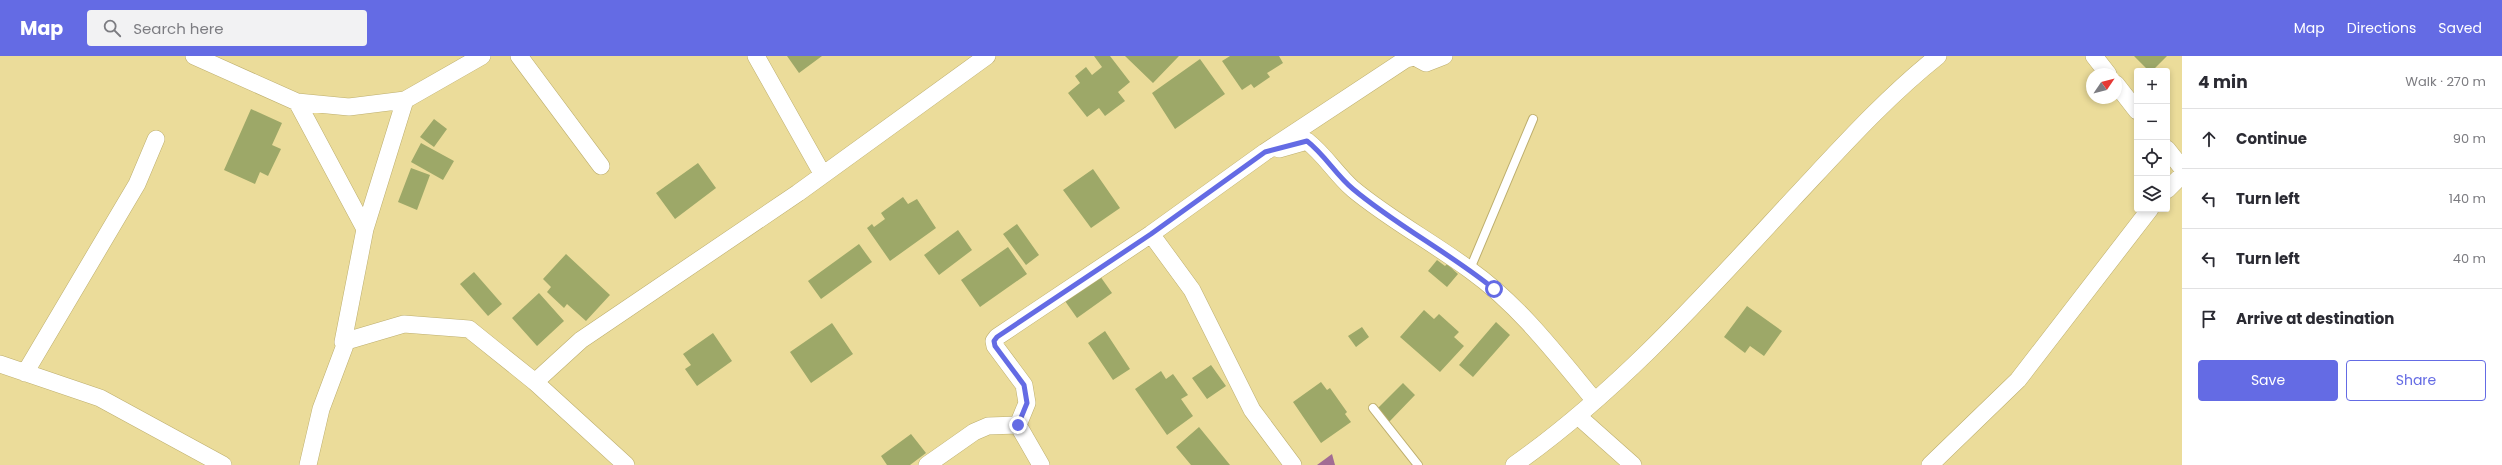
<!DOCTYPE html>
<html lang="en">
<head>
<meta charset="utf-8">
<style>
  :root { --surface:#fff; --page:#f2f2f3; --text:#2b2b33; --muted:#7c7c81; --line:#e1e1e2; --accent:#646be4 }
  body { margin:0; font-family:Poppins,sans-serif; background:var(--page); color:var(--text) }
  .controls { position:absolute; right:12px; top:12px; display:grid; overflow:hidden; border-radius:4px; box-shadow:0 2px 6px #0003 }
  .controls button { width:36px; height:36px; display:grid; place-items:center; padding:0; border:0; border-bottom:1px solid var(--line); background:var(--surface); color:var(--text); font:20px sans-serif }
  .compass { position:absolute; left:2086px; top:12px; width:36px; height:36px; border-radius:50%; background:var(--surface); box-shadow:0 2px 6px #0003; rotate:55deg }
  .stop { position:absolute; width:12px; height:12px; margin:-9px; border:3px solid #646be4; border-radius:50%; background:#fff }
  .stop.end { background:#646be4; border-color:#fff; box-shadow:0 1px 4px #0008 }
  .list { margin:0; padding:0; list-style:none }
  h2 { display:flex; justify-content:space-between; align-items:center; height:52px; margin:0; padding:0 16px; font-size:17px }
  h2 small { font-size:13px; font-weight:400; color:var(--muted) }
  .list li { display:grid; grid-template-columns:26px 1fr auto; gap:12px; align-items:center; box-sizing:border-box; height:60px; padding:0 16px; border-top:1px solid var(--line) }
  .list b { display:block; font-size:15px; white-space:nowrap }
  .list em { font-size:13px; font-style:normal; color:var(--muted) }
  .actions { display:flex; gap:8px; padding:12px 16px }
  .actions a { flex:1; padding:9px 0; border:1px solid var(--accent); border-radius:4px; text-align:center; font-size:14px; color:var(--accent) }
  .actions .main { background:var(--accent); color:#fff }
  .icon { flex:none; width:22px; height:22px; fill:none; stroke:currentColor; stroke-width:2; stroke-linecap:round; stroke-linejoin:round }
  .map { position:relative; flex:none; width:2182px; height:409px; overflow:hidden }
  header { display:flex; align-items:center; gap:24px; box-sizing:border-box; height:56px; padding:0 20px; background:var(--accent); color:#fff }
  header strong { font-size:19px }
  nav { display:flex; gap:22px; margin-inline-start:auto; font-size:14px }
  .search { width:280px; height:36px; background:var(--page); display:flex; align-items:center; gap:10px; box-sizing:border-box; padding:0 14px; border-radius:4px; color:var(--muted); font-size:15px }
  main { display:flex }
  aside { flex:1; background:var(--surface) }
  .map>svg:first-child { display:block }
  .water { fill:#a26c94 }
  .building { fill:#9da868 }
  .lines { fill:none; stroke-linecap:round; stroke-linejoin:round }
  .lane-casing { stroke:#bdae6d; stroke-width:10 }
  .street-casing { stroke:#bdae6d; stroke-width:18 }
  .lane { stroke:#fff; stroke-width:8 }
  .street { stroke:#fff; stroke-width:17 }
  .route { stroke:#646be4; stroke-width:5 }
</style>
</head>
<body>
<header>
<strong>Map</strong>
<div class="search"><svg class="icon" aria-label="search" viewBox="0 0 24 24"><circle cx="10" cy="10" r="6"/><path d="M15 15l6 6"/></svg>Search here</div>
<nav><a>Map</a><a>Directions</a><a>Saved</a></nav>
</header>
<main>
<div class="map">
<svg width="2182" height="409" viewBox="0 0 2182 409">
  <rect width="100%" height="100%" fill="#ebdc9a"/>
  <path class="water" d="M1332,398L1335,409H1317Z"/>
  <path class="building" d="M787,0H822L799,17Z
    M1094,0H1110L1130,26L1118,36L1125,45L1105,60L1099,52L1087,61L1068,37L1080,27L1075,20L1086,11L1092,19L1102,11Z
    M1125,0H1179L1153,27Z
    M1230,0H1279L1283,7L1267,17L1270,21L1254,32L1251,28L1242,34L1222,5Z
    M2134,0H2167L2152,15H2149Z
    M1200,3L1225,38L1175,73L1152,37Z
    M251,53L282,67L272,89L281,93L268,120L260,116L255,128L224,114Z
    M434,63L447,73L434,91L420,81Z
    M421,87L454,105L443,124L411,106Z
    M698,107L716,132L675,163L656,137Z
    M411,112L430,119L417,154L398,146Z
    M1093,113L1120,152L1091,172L1063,134Z
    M903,141L908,148L917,143L936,172L890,205L867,172L872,168L874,171L885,163L881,157Z
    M1017,168L1039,199L1026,209L1003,178Z
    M958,174L972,194L939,219L924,199Z
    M859,188L872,206L821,243L808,225Z
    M1008,191L1027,218L980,251L961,224Z
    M566,198L610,239L586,265L567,248L564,252L547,236L551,231L543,223Z
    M1437,204L1445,210L1447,208L1458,218L1447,231L1428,215Z
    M474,216L502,248L488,260L460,228Z
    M1100,220L1112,237L1077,262L1065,245Z
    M539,237L564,265L537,290L512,262Z
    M1747,250L1782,275L1764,300L1750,290L1745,297L1724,281Z
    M1424,254L1434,263L1439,258L1459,276L1454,281L1464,290L1440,316L1400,281Z
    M1496,266L1510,279L1473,321L1459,309Z
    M832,267L853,298L811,327L790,296Z
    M1362,271L1369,281L1356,291L1348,280Z
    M1105,275L1130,313L1113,324L1088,287Z
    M713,277L732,305L697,330L685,313L691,309L683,298Z
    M1211,309L1226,330L1207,343L1192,322Z
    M1161,315L1166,323L1173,318L1188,339L1181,343L1193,360L1167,379L1135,333Z
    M1321,326L1327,334L1330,332L1347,356L1345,358L1351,366L1321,387L1293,346Z
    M1403,327L1415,339L1389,366L1376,354Z
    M1199,371L1230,409H1191L1176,391Z
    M911,378L926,397L910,409H887L881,400Z"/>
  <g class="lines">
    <g class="lane-casing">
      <path id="lane" d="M1470,213L1533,63
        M1373,352L1418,409"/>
    </g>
    <g class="street-casing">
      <path id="street" d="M194,0L297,46L365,173L343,286L345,289L321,353L308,409
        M519,0L601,110
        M756,0L823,119
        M2094,0L2108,18
        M2116,28L2137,55
        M297,46L349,51L405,44
        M1279,93L1307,85C1325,99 1336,118 1353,133C1389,163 1432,186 1470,214C1519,249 1557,299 1595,345
        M2167,93L2182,112
        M2167,134L2182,119
        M365,173L405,44L482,0
        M1151,178L1192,234L1252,354L1293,409
        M343,286L404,268L469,273L535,326L626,409
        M0,308L100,342L223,409
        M25,317L137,128L156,83
        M535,326L581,284L798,137L987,0
        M1579,361L1633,409
        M927,409L974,376L988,370L1018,369
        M1041,409L1018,369L1027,347L1024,329L995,290L994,285L997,281L1151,178L1265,96L1406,3L1415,1L1426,7L1444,0
        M1514,409C1619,335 1705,238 1792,144C1839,94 1884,43 1938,0
        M1930,409L2018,324L2150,153"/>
    </g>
    <use href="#lane" class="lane"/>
    <use href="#street" class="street"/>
  </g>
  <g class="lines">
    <path class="route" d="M1018,369L1027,347L1024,329L995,290L994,285L997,281L1151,178L1265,96L1307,85C1325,99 1336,119 1353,133C1397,170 1450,197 1494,233"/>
  </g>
</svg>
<div class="controls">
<button>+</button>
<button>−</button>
<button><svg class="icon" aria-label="locate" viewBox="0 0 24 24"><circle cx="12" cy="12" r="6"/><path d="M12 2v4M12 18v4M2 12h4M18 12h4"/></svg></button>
<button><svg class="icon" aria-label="layers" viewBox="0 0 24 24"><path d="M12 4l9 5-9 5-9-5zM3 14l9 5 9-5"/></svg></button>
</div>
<svg class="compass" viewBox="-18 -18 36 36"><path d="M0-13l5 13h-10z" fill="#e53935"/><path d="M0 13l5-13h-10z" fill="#7c7c81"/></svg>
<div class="stop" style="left:1494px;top:233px"></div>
<div class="stop end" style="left:1018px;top:369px"></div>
</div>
<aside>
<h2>4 min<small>Walk · 270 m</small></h2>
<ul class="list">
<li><svg class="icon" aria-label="ahead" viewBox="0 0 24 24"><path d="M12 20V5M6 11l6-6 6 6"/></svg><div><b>Continue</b></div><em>90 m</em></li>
<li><svg class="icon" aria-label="left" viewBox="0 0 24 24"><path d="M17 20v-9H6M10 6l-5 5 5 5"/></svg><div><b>Turn left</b></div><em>140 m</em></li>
<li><svg class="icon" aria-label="left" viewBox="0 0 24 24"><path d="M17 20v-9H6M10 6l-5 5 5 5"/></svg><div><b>Turn left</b></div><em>40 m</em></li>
<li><svg class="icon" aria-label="arrive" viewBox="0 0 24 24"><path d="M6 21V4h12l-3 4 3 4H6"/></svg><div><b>Arrive at destination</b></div></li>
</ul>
<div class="actions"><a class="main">Save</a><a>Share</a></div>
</aside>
</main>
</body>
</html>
